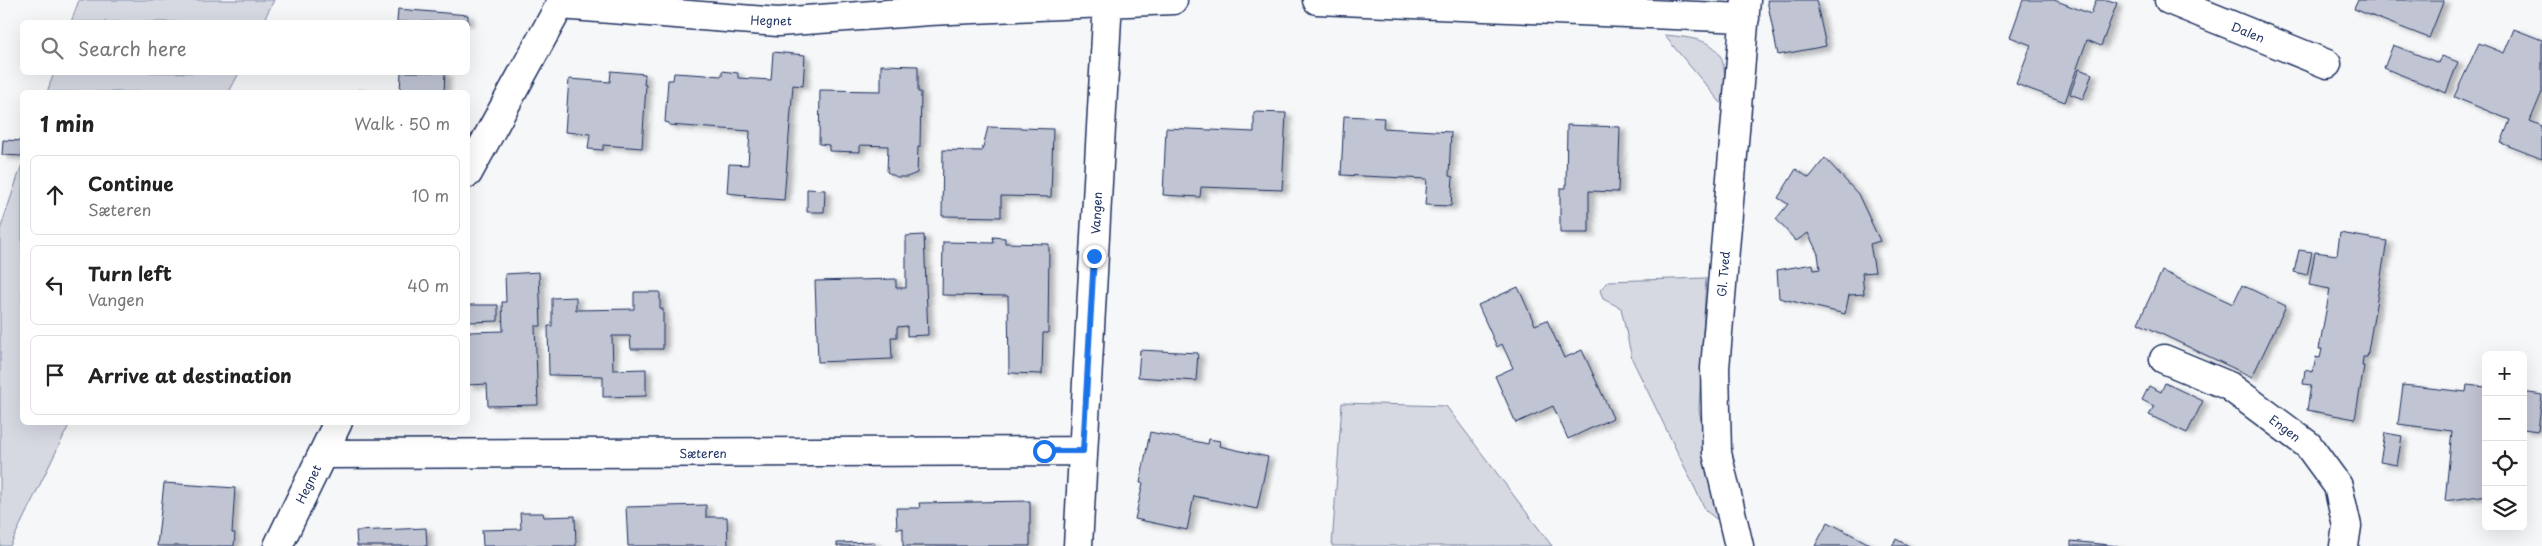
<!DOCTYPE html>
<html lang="en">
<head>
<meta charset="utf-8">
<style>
  :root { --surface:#fff; --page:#f2f2f2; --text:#222; --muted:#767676; --line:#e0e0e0 }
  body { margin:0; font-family:"Playpen Sans",sans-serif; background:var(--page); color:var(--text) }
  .controls { position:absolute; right:15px; bottom:15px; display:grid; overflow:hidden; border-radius:8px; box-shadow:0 5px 20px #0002 }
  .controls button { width:45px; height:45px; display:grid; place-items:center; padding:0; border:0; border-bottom:1px solid var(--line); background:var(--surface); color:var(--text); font:25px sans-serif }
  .stop { position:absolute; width:15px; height:15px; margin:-11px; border:4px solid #1a73e8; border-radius:50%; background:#fff }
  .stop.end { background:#1a73e8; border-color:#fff; box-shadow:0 1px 5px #0008 }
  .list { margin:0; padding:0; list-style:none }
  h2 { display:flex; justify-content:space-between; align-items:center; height:65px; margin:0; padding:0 20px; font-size:21px }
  h2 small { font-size:16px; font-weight:400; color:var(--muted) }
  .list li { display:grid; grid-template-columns:32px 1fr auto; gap:15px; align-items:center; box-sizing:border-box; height:80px; margin:0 10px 10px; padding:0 10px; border:1px solid var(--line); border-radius:8px }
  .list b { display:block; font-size:19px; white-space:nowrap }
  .list p { margin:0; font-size:16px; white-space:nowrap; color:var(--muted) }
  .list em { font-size:16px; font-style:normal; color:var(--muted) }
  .icon { flex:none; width:28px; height:28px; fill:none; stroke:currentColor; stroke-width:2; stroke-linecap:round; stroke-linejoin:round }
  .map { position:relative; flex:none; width:2542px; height:546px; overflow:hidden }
  .search { position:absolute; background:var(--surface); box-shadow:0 5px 20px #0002; left:20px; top:20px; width:450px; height:55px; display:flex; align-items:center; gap:12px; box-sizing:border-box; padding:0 18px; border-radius:8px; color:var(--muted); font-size:19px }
  .panel { position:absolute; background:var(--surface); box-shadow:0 5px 20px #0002; left:20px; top:90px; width:450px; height:335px; border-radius:8px }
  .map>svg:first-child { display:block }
  .green { fill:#d6d9e2; stroke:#7884a0 }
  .building { fill:#c0c4d3; stroke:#1b2f5e; filter:url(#shadow) }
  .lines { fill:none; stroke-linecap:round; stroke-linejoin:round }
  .minor-casing { stroke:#1b2f5e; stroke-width:31 }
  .minor { stroke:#fff; stroke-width:28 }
  .route { stroke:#1a73e8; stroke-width:6 }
  .labels { text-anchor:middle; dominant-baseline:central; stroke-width:4.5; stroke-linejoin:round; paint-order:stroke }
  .street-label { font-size:12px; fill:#1b2f5e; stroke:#fff }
</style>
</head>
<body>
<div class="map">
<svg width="2542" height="546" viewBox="0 0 2542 546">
  <defs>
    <filter id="shadow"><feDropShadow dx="5.5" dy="3" stdDeviation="2.5" flood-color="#0004"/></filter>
  </defs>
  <rect width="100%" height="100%" fill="#f6f7f9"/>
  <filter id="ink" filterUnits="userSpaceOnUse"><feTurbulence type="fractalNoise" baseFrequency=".02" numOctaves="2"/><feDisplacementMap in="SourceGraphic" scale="10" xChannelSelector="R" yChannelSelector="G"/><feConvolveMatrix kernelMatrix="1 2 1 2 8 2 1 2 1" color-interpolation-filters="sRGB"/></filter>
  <g filter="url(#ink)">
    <path class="green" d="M79,0H274L263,22H71Z
      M1664,35C1725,40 1726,50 1725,108Z
      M54,73V72L239,73L229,92H47Z
      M22,164V422L70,423L10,546H0V230Z
      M1706,278L1699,409L1719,521L1706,511L1632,359L1621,308L1603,299L1600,290L1608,281Z
      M1342,403L1446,406L1552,546H1332Z"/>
    <path class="building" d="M1767,0H1816L1826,46L1778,55Z
      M2023,0H2054L2091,14L2096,0H2108L2117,3L2101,46L2087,40L2065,102L2016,84L2031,45L2010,37Z
      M2358,0H2444L2429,38L2354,9Z
      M398,9L468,15V24V22H397Z
      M2514,29L2542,40V92L2530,121L2542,126V159L2501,143L2510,120L2454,97L2479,43L2504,53Z
      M2393,45L2439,63L2442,56L2458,62L2446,93L2384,68Z
      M773,52L805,55L803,86L793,85L784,200L745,197L746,195L727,193L729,164L748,165L750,131L669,125V123L665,122L668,80H673L674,73L722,76V71L738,73V78L771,80Z
      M881,65L918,66V92H921L920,147H918L917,173L907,177H897L887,172L888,146L860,145V152L829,151V145L819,144L820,90L881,91Z
      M2079,69L2092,74L2083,99L2070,94Z
      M611,71L645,74L644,85H646L642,148L603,145V150L588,149L590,134L565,132L569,79L610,82Z
      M401,72H445L444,92H358V90L400,92Z
      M1254,112L1286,113L1282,190L1201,187L1200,197L1163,195L1166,128L1254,132Z
      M1344,116L1384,118L1383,128L1451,132L1449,176L1453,177L1451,206L1425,205L1427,179L1341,175Z
      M1567,125L1620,127L1618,192L1589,191V233H1560V188H1566Z
      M988,127L1053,129L1051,197L1001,196V217L942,216L943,150L982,151Z
      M3,140L22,141V156L2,155Z
      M1825,158L1858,194L1880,241L1870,244L1875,272L1862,273L1864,294L1849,295L1845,314L1779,298L1777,270L1813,264L1814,270L1820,269L1818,254L1808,233L1796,241L1776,219L1788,204L1778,198L1796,169L1809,178Z
      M807,189L825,190L824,212H807Z
      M2340,233L2387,241L2367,357H2363L2362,366H2364L2355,419L2307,410L2311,385L2303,384L2305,370L2313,372L2316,357L2320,358L2322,349H2319L2330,289L2309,285L2315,252L2337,255Z
      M924,235L928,335L907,336V326L897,327V337H891L892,359L818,362L815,281L896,279V288H906V236Z
      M993,237L1005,238V243L1049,244L1048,333H1043L1042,374L1009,373L1008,296L942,295L943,242L994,243Z
      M2299,250L2312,252L2307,275L2294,272Z
      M2162,271L2233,304L2242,285L2286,306L2252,377L2138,323Z
      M539,272L541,326H535L538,405L488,406L487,384L468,385V332L503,331L502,302H506L505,274Z
      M1518,287L1535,325L1547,320L1564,358L1582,350L1613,418L1568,439L1553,406L1516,423L1495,376L1513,368L1502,344L1497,347L1478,305Z
      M634,292H660V308L663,309V349H631L630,336H612L613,370L646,369V396L603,397V376L549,375L548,326H552V298L576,297V310L634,309Z
      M468,305H498V321L468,322Z
      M1140,350L1198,353L1196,381L1138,377Z
      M2165,383L2203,401L2187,433L2149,415L2154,406L2142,400L2149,386L2161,392Z
      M2403,385L2466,392L2467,385L2486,387V495L2445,501L2452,431L2398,424Z
      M2523,392L2542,395L2538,431L2523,429Z
      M1150,432L1208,444L1209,439L1220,441L1219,446L1268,457L1257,509L1194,496L1187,530L1135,519L1143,483H1140Z
      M2385,433L2402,436L2397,465L2380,462Z
      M164,483L235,488L232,533H235L234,546H157Z
      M1030,501V546H903V528L897,529L896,508H920L919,503Z
      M706,505V517H727L728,546H628L626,507Z
      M520,513H543L544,517L575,516L576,546H483L482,530L521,529Z
      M1828,522L1873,546H1815Z
      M426,528L427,546H357L356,531Z
      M1896,539L1909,546H1892Z
      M2071,541L2118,546H2071Z
      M874,542L875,546H837V543Z"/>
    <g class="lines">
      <g class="minor-casing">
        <path id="minor" d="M1317,0L1745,18
          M2169,0L2327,64
          M468,173L560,5L778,22L929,11L1173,0
          M2164,359L2229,386L2308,445L2338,486L2347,526L2344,546
          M323,454L1083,451
          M278,546L338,422
          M1078,546L1108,0
          M1739,546L1717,453L1715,368L1746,0"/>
      </g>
      <use href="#minor" class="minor"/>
    </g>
  </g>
  <g class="lines" filter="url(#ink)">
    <path class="route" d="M1044,451H1083L1094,256"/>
  </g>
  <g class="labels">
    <g class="street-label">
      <text transform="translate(771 20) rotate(1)">Hegnet</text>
      <text transform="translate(2248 32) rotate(22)">Dalen</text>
      <text transform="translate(1096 213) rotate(-87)">Vangen</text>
      <text transform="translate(1723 274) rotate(-85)">Gl. Tved</text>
      <text transform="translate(2285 428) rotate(37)">Engen</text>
      <text x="703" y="453">Sæteren</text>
      <text transform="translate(308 484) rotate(-64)">Hegnet</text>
    </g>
  </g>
</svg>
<div class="controls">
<button>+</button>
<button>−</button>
<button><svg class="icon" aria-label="locate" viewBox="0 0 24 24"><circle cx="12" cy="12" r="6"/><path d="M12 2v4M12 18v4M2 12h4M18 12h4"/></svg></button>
<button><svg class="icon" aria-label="layers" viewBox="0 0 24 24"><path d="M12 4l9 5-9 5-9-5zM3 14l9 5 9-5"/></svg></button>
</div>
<div class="stop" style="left:1044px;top:451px"></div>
<div class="stop end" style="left:1094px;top:256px"></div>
<div class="search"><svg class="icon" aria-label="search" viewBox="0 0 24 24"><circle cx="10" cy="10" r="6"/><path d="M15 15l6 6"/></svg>Search here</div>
<section class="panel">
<h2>1 min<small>Walk · 50 m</small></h2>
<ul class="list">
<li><svg class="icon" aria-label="ahead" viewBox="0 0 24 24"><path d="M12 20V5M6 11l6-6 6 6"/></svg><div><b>Continue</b><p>Sæteren</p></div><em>10 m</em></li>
<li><svg class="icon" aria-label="left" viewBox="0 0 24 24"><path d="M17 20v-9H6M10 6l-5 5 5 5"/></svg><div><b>Turn left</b><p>Vangen</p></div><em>40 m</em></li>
<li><svg class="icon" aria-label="arrive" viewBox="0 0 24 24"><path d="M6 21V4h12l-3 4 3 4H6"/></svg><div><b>Arrive at destination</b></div></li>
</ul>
</section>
</div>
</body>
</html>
